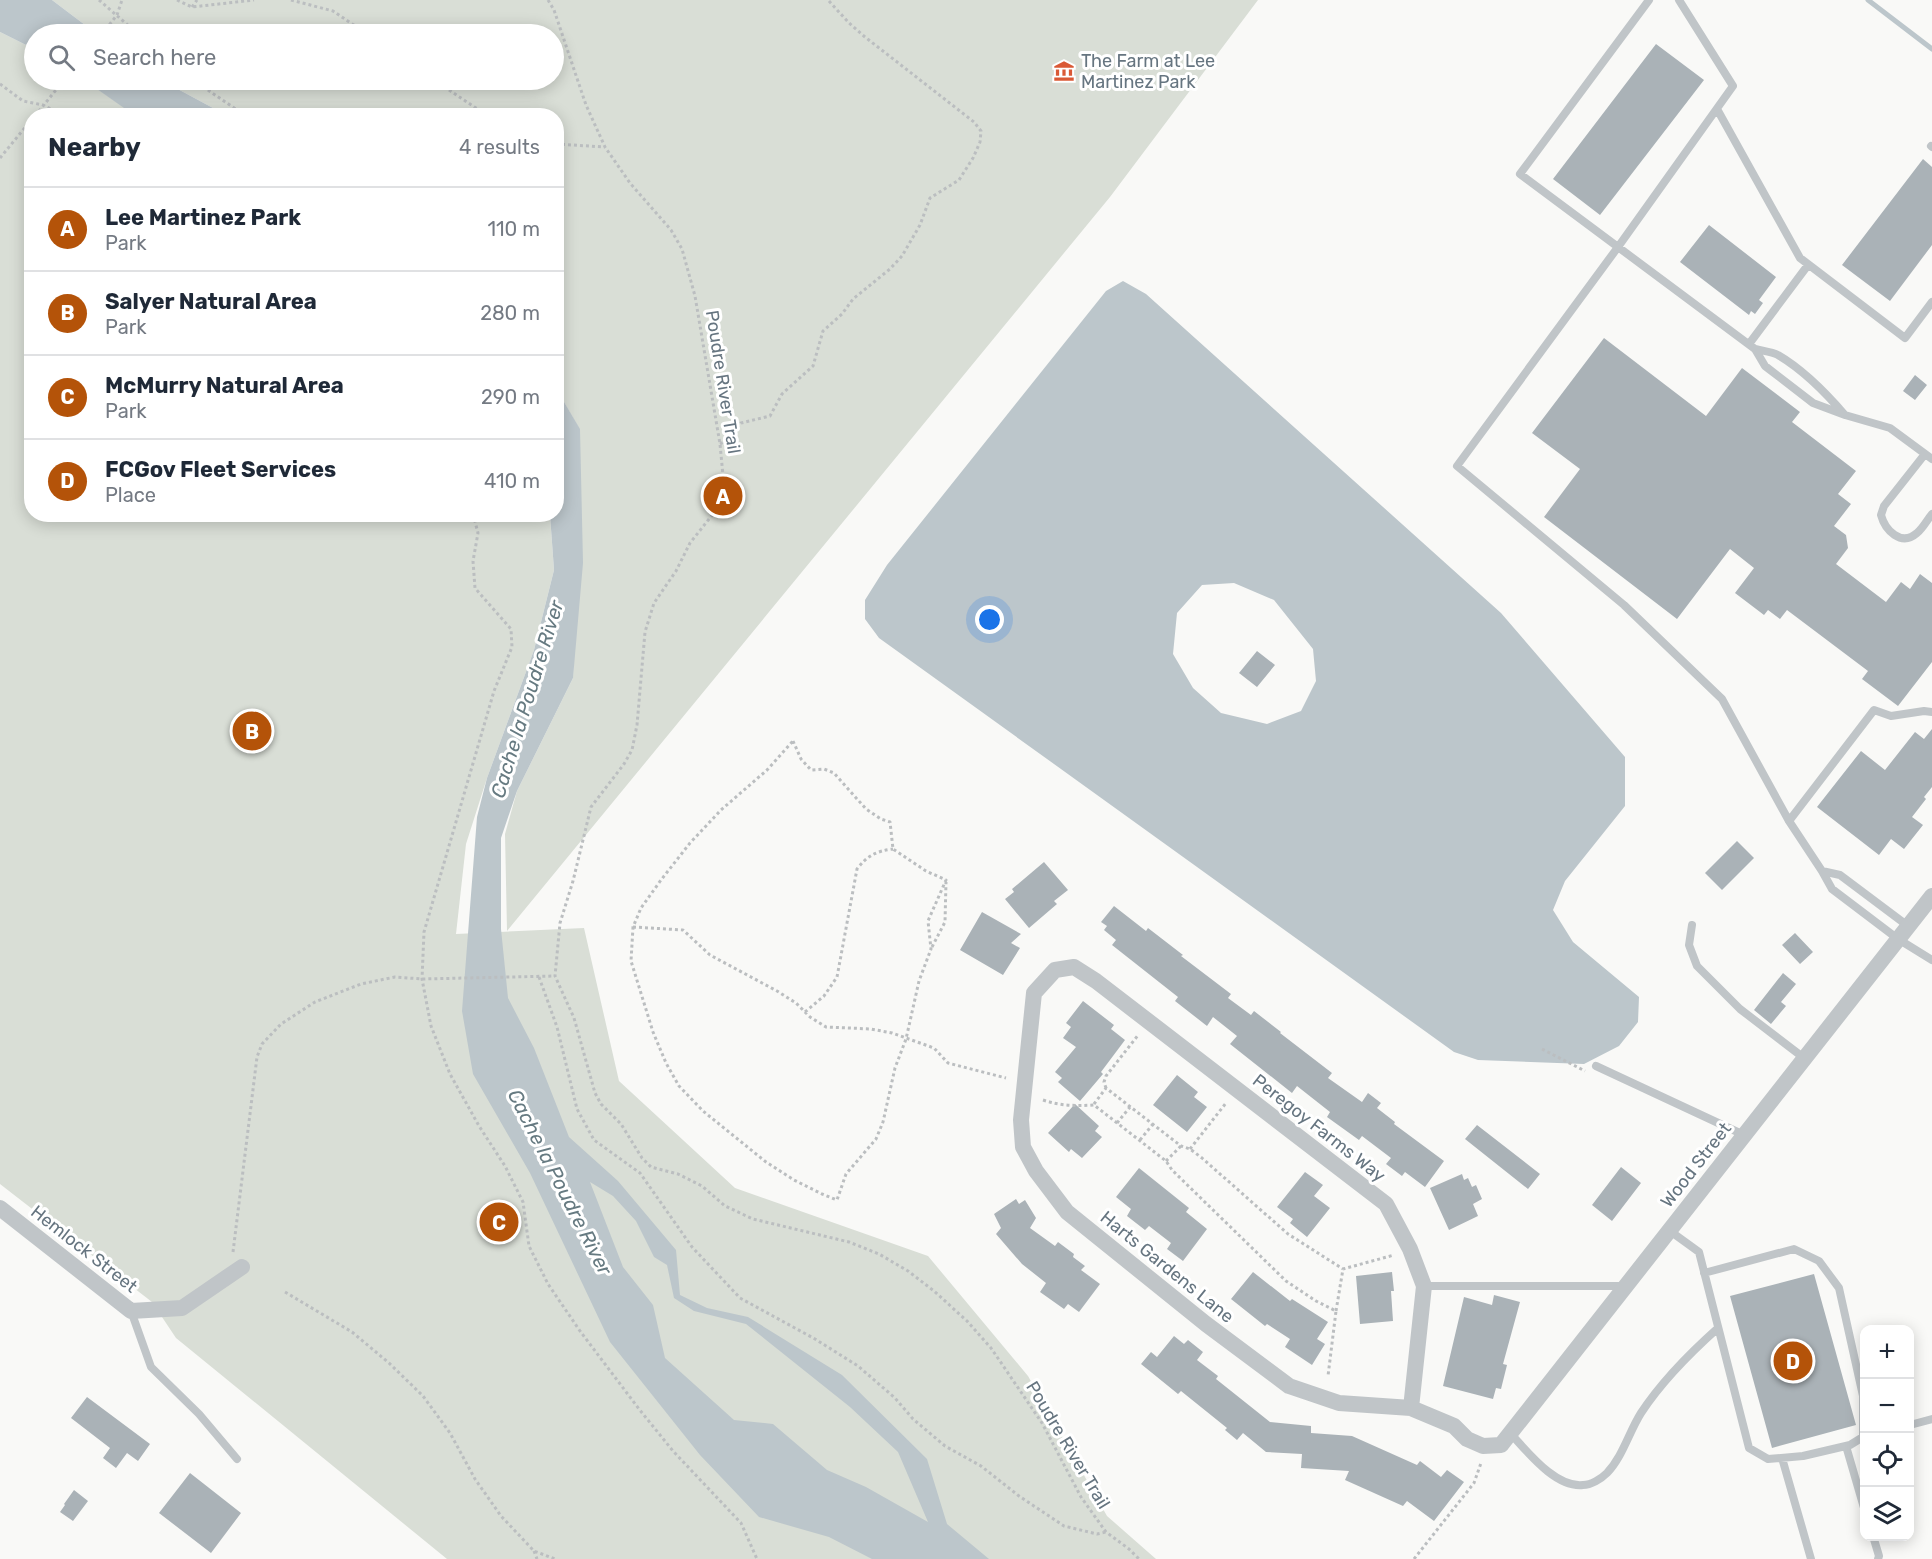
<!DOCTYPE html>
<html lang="en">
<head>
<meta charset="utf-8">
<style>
  :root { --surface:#fff; --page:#f2f2f3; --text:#1f2937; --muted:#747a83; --line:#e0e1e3; --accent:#b45309 }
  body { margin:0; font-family:Rubik,sans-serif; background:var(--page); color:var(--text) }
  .controls { position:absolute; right:18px; bottom:18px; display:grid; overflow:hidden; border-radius:12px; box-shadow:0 3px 15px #0003 }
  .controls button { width:54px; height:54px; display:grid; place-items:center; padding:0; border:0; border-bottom:2px solid var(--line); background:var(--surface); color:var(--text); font:30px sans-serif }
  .you { position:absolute; left:990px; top:620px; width:21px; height:21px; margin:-15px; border:4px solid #fff; border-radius:50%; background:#1a73e8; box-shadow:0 0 0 9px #1a73e833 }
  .badge { display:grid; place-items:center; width:39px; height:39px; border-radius:50%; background:var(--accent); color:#fff; font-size:20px; font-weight:700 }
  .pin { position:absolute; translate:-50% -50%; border:3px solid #fff; box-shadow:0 2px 6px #0006 }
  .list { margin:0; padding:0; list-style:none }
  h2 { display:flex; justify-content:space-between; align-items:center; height:78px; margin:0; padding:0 24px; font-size:26px }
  h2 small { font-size:20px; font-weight:400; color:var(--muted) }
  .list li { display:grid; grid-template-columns:39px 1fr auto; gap:18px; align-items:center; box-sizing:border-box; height:84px; padding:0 24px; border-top:2px solid var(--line) }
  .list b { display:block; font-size:22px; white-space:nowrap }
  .list p { margin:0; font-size:20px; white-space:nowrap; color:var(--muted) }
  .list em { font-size:20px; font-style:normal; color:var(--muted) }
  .icon { flex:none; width:33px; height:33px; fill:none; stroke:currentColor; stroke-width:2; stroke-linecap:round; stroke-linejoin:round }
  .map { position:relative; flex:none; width:1932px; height:1559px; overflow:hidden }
  .search { position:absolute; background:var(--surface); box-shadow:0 3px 15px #0003; left:24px; top:24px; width:540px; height:66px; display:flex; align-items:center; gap:15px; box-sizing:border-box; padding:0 21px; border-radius:33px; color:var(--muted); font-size:22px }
  .panel { position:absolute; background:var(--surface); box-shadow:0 3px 15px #0003; left:24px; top:108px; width:540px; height:414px; border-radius:24px }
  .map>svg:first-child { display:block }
  .green { fill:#d9ded6 }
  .water { fill:#bcc6cb; fill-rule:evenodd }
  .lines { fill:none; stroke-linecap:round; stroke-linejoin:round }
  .stream { stroke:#bcc6cb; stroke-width:5 }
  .building { fill:#aab2b7 }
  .path { stroke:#bbbec0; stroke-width:3; stroke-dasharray:3 3; stroke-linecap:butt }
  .lane { stroke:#c0c5c8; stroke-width:8 }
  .street { stroke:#c0c5c8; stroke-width:16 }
  .labels { text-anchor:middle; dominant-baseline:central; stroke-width:6; stroke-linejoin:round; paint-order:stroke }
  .poi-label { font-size:18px; fill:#667580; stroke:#fff; text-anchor:start }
  .street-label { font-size:18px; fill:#667580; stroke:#fff }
  .water-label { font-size:20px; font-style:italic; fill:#667a81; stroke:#fff }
</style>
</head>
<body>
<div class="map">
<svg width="1932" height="1559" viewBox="0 0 1932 1559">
  <rect width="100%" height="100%" fill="#f9f9f7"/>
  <path class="green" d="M52,0H1258L1110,197L507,931L505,834L517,791L573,678L580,430L557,390L556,116L226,115L161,80H554V34H97Z
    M0,32L34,49V80H84L125,108L131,115L32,116V514L550,515L554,570L534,650L487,778L466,844L456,934L584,928L619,1081L735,1188L928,1256L1028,1376L1107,1516L1156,1559H447L176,1338L152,1302L0,1184Z"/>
  <path class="water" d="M0,0H52L97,34H34V49L0,32Z
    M84,80H161L226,115H131L124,108Z
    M1123,281L1146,294L1501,613L1625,757V806L1565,881L1553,910L1573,942L1639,997L1638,1022L1619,1046L1584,1064L1478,1060L1454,1052L879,638L865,619V600L887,565L1106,291ZM1234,583L1274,600L1313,649L1316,681L1301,711L1267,724L1221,713L1193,688L1173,654L1177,613L1202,585Z
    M557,390L580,429L583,563L573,678L517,791L501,838V929L508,998L534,1048L569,1137L618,1181L676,1250L680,1295L707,1308L748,1317L842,1375L927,1459L947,1524L989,1559H872L829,1537L759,1517L700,1455L610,1342L530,1173L473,1074L462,1011L477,817L487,778L534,650L554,570L550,515L556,514ZM590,1182L613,1196L636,1221L654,1257L667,1265L674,1298L694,1311L746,1324L850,1407L898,1452L928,1522L866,1487L827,1470L773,1424L734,1420L665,1358L653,1305L623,1267Z"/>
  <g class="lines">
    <path class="stream" d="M1868,0L1932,49"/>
  </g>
  <path class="building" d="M1656,44L1704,80L1600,215L1553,179Z
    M1923,159L1932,167V245L1890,301L1842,265Z
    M1709,225L1776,277L1759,300L1763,303L1755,314L1751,311L1749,315L1680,262Z
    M1604,338L1706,416L1742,368L1800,412L1792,422L1856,471L1838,494L1851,504L1834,526L1846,535L1848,548L1836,564L1886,602L1901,582L1910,589L1920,574L1932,583V662L1898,706L1862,679L1868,671L1787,610L1780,619L1768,610L1764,615L1735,593L1754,568L1730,549L1677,619L1544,517L1580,469L1532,433Z
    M1915,375L1927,385L1915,400L1903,391Z
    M1257,651L1275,665L1257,687L1239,673Z
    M1932,729V787L1924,797L1926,799L1912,817L1923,825L1904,849L1891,839L1879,855L1817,807L1861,751L1885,770L1915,732L1924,739Z
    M1737,841L1754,858L1722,890L1705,873Z
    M1044,862L1068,890L1054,901L1057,904L1029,928L1005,899L1014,892L1012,889Z
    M1114,906L1146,931L1148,928L1183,955L1181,956L1231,994L1228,998L1251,1015L1254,1011L1281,1032L1280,1033L1332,1073L1328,1078L1362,1102L1368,1093L1381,1103L1377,1108L1395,1122L1394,1124L1444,1161L1425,1187L1405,1172L1402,1176L1386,1164L1391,1158L1362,1136L1359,1140L1327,1117L1330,1112L1297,1086L1292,1093L1230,1044L1237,1036L1213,1017L1207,1026L1175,1001L1178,997L1112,945L1116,940L1104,930L1107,926L1101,922Z
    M982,912L1021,934L1011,943L1020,948L1003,975L960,950Z
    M1795,933L1813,952L1800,964L1782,945Z
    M1783,973L1796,984L1781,1002L1786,1006L1771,1024L1754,1010Z
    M1083,1001L1114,1025L1111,1029L1125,1040L1101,1072L1103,1074L1080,1101L1058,1082L1062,1078L1055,1072L1076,1047L1063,1038L1071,1027L1066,1023Z
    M1177,1075L1198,1092L1194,1097L1207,1107L1187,1132L1153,1105Z
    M1075,1104L1099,1126L1095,1131L1102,1137L1082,1158L1071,1149L1069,1152L1048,1133Z
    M1477,1125L1540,1174L1528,1189L1465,1139Z
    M1621,1167L1641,1183L1612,1221L1592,1205Z
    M1139,1168L1189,1208L1186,1212L1207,1229L1183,1261L1167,1249L1171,1243L1149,1226L1145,1230L1127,1216L1131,1209L1116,1197Z
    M1305,1172L1323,1185L1314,1196L1330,1208L1307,1237L1290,1223L1293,1219L1277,1207Z
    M1462,1174L1464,1180L1468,1178L1472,1187L1476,1185L1482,1199L1473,1204L1478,1216L1449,1230L1430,1188Z
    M1016,1199L1019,1204L1025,1200L1036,1218L1030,1228L1055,1246L1058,1242L1074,1254L1073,1257L1085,1266L1081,1270L1100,1284L1079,1312L1068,1304L1064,1309L1040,1292L1046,1283L1022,1264L996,1234L1001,1228L994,1214Z
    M1253,1272L1290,1301L1292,1299L1328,1322L1317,1339L1325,1344L1312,1365L1285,1347L1290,1339L1267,1324L1265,1326L1231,1299Z
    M1392,1272L1394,1291H1391L1393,1321L1360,1324L1356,1276Z
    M1814,1274L1856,1425L1772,1448L1730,1296Z
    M1494,1295L1520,1302L1503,1364L1507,1365L1501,1389L1496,1388L1493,1399L1443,1386L1464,1297L1492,1305Z
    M1174,1336L1184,1344L1188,1340L1203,1352L1197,1360L1218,1376L1216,1379L1270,1422L1311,1426V1433L1352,1436L1417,1465L1420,1461L1441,1477L1447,1470L1464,1482L1434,1521L1407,1501L1403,1506L1345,1480L1349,1471L1301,1468L1302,1454L1266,1452L1243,1433L1237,1440L1225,1430L1227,1428L1181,1391L1178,1394L1141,1364L1151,1352L1157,1357Z
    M87,1397L150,1444L138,1461L127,1453L116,1468L103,1458L110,1448L71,1418Z
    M190,1473L241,1513L211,1553L159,1513Z
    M74,1490L88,1501L73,1521L60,1512L65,1505L64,1504Z"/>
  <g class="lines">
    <path class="path" d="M99,0L138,34
      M177,0L192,7L254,0
      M291,0L333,11L367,34
      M548,0L554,10L586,105L605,147L630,183L671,230L682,249L695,296L720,444L724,486L717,509L690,543L676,571L654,603L645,632L637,725L632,750L624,764L591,807L573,881L560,923L555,976L574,1018L595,1093L601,1104L621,1124L642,1158L651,1167L678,1174L702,1186L725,1206L753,1219L849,1242L879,1254L908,1271L934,1291L967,1321L991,1348L1042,1423L1081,1497L1106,1532L1129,1549L1139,1559
      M192,7L197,0
      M102,34L117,15L122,0
      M193,80L246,116
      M434,80L488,116
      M0,84L23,101L43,105L65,116
      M35,116L64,80
      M556,144L605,147
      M0,158L32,119
      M720,444L730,439L741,423L770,416L782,394L813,366L823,331L842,314L853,299L890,269L902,256L920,225L930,198L959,180L973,158L980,142L981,131L974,122L865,37L849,23L828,0
      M473,514L478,533L473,561L475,588L511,629L512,647L494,691L424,932L422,979L431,1026L450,1074L479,1126L505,1166L523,1202L529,1246L548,1284L580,1331L639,1409L673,1451L741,1523L757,1559
      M793,741L801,759L811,770L824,769L834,773L866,809L881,819L890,822L893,849L926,871L946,880L928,921L931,949L919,981L906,1039L895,1068L883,1122L876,1139L846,1174L837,1200L822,1194L794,1180L766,1162L703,1111L679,1086L666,1063L653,1032L631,961L633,927L641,908L661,880L690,843L721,810L767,770Z
      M633,927L683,930L710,955L777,991L796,1003L810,1017L826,1027L871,1029L892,1033L934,1048L948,1063L1006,1078
      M932,947L945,922L946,882
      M539,977L557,1027L577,1109L594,1140L640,1173L692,1247L740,1298L815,1339L858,1366L895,1398L913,1419L945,1446L981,1466L1019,1496L1064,1526L1097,1534L1106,1532
      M805,1012L824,996L837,977L857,869C867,856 876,851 893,849
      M1542,1049L1585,1071
      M1106,1088L1104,1082L1106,1076L1139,1034
      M1043,1100C1061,1106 1076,1106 1094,1105L1166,1161L1172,1170L1286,1281L1316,1301L1336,1311L1328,1376
      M1094,1104L1106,1088L1181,1146L1190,1149L1202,1158L1288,1234L1343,1269
      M1117,1123L1130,1107
      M1140,1140L1153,1124
      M1190,1149L1226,1103
      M1166,1161L1181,1146
      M233,1252L257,1057L262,1044L281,1024L315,1002L361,984L395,977L422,979L555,976
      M285,1292L352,1332L389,1363L423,1396L450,1433L475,1479L501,1516L534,1551L555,1559
      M1336,1311L1343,1269L1394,1255
      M534,1551L537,1559
      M1414,1559L1474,1483L1481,1463"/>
    <path class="lane" d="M1649,0L1520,174L1618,247L1733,86L1679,0
      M1717,109L1800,258L1905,338L1932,302
      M1931,146L1932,147
      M1749,344L1808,265
      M1755,349L1618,247L1457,466L1624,605L1722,699L1789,821L1822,871
      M1755,349C1763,351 1772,352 1778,355C1804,370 1826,393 1845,415L1813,403L1765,366Z
      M1845,415L1890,428L1932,459
      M1925,454L1884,506L1881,515C1885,530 1901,547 1917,533C1923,528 1927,520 1932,514
      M1789,821L1874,710L1891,716L1924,711L1932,712
      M1692,925L1689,945L1697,966L1740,1009L1804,1058
      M1908,926L1840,875L1822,871L1832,889L1898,939L1932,960
      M1596,1066L1744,1135
      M1670,1231L1699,1252L1749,1448L1768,1459L1803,1456L1850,1445L1863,1437V1396L1839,1288L1819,1261L1794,1249L1704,1273
      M1424,1286H1624
      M131,1311L151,1367L199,1414L237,1459
      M1910,1425L1932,1419
      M1510,1433C1527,1451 1555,1488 1583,1485C1591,1485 1601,1479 1607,1473C1623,1456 1629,1432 1641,1413C1662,1381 1690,1353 1718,1328
      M1846,1446L1864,1508
      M1782,1458L1811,1559
      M1873,1536L1879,1556L1878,1559"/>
    <path class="street" d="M0,1208L131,1311L182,1308L242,1267
      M1411,1408L1424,1286L1410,1249L1386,1204L1096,981L1074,967L1055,970L1034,993L1021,1120L1023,1147L1036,1171L1067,1212L1206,1324L1289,1386L1339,1403L1411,1408L1454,1426L1467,1439L1483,1446L1501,1445L1932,896"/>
  </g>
  <defs>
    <g id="museum-bare" transform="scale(1.62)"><path d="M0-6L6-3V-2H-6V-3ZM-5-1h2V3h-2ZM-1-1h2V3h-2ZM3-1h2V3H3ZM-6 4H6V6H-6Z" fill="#da5936" stroke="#fff" stroke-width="2.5" paint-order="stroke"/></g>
  </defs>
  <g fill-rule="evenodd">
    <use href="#museum-bare" x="1064" y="71"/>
  </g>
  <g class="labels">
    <g class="poi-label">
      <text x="1081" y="61">The Farm at Lee<tspan x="1081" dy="21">Martinez Park</tspan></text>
    </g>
    <g class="street-label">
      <text transform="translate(723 382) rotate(81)">Poudre River Trail</text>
      <text transform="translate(1319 1128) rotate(38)">Peregoy Farms Way</text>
      <text transform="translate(1696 1165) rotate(-52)">Wood Street</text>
      <text transform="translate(84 1249) rotate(38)">Hemlock Street</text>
      <text transform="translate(1167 1267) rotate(39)">Harts Gardens Lane</text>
      <text transform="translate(1068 1445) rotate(59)">Poudre River Trail</text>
    </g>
    <g class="water-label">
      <text transform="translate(527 699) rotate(-73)">Cache la Poudre River</text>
      <text transform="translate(560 1182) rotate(63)">Cache la Poudre River</text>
    </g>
  </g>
</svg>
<div class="controls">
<button>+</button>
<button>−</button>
<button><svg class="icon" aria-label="locate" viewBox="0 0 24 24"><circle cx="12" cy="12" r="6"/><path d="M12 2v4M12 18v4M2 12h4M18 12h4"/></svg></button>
<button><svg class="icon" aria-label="layers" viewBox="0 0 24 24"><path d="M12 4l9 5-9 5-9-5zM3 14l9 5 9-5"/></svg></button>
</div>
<div class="you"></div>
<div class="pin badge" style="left:723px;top:496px">A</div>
<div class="pin badge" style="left:252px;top:731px">B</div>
<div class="pin badge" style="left:499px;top:1222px">C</div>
<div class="pin badge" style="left:1793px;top:1361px">D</div>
<div class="search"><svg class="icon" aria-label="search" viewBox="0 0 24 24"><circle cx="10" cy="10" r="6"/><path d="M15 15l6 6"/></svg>Search here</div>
<section class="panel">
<h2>Nearby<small>4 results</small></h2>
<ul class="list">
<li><span class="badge">A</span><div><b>Lee Martinez Park</b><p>Park</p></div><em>110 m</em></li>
<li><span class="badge">B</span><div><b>Salyer Natural Area</b><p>Park</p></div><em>280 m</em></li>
<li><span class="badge">C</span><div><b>McMurry Natural Area</b><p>Park</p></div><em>290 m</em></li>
<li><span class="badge">D</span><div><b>FCGov Fleet Services</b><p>Place</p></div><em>410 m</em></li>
</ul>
</section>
</div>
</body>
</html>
